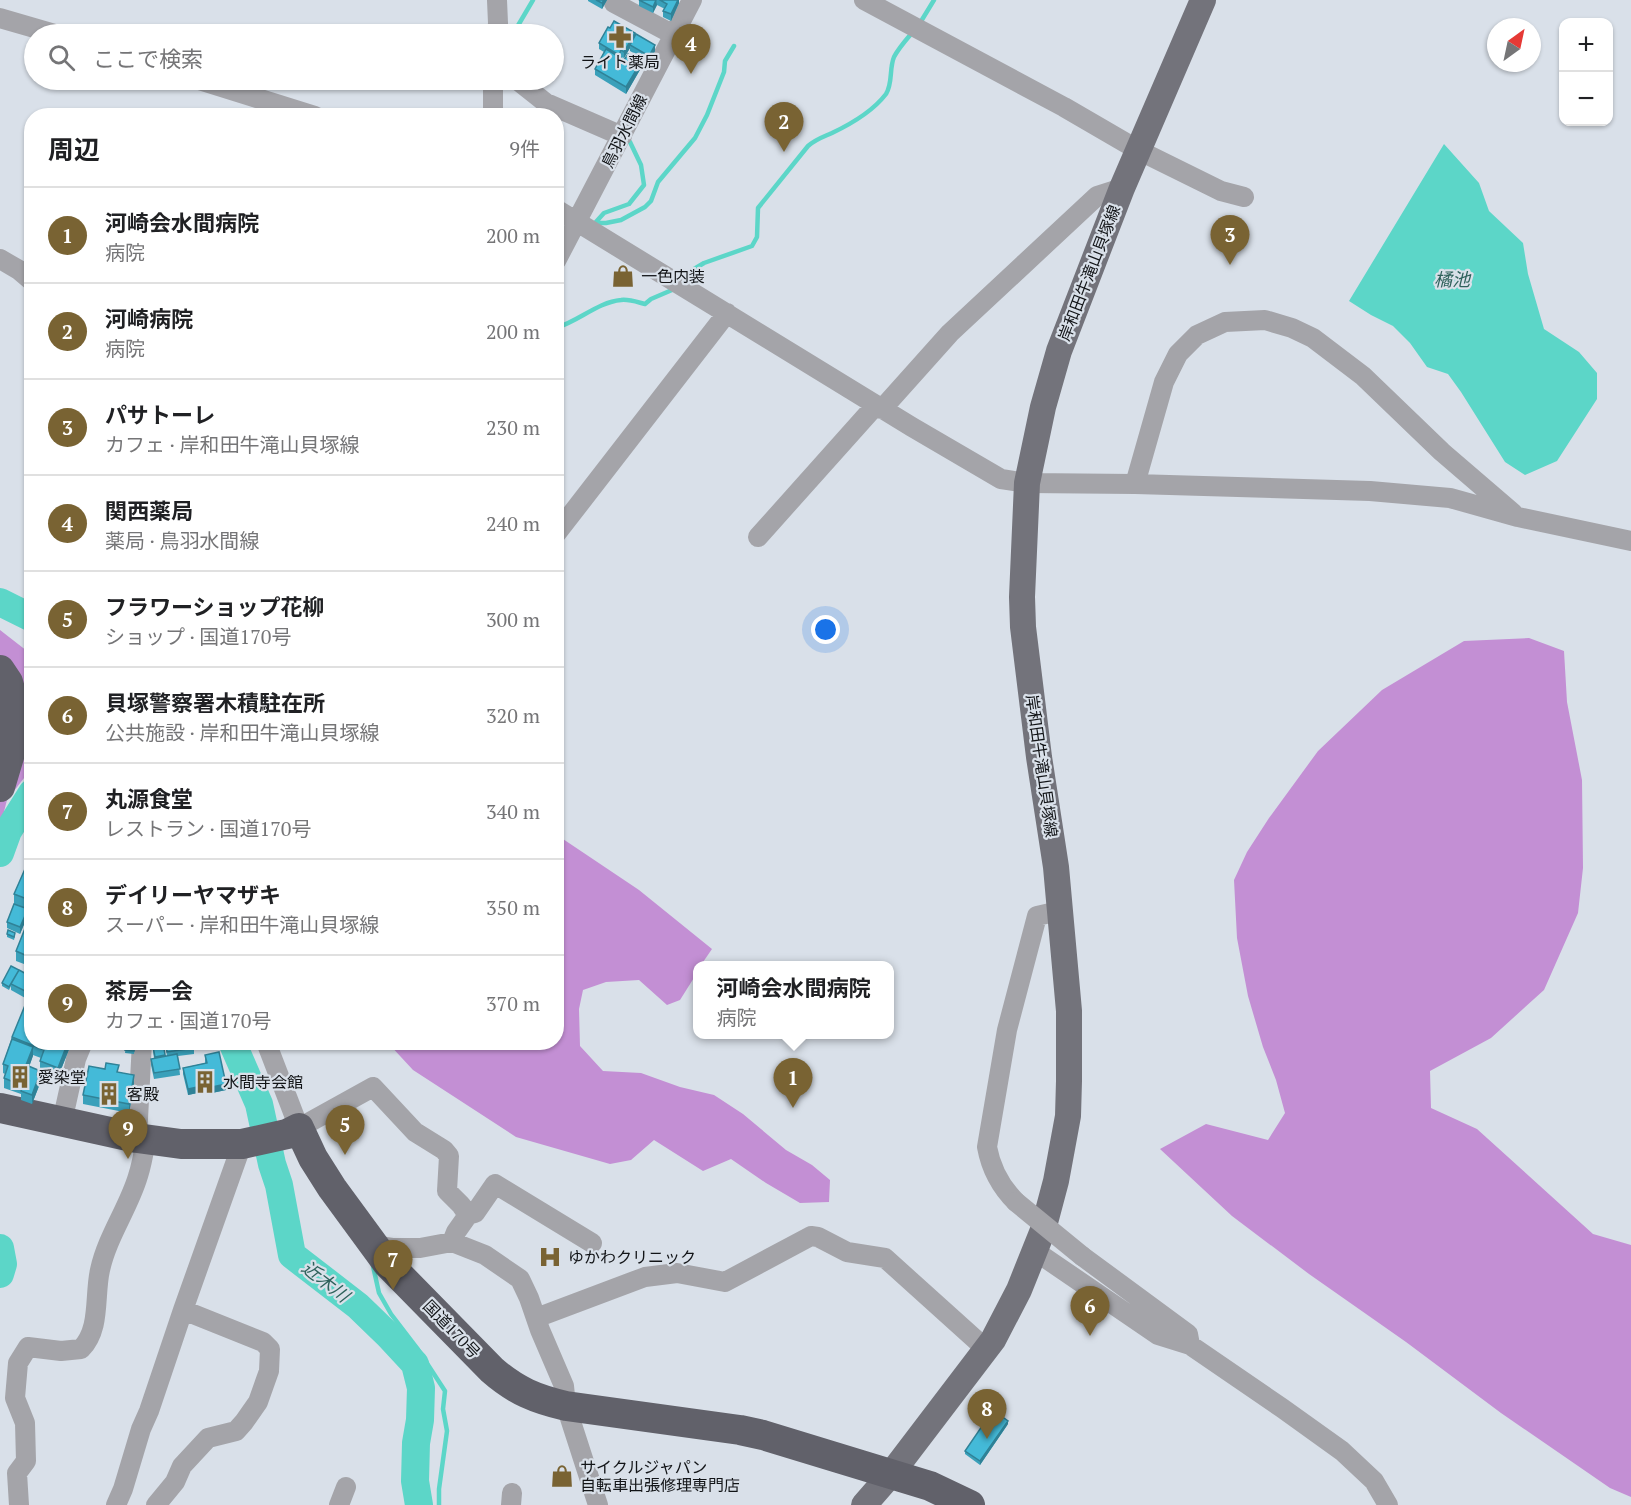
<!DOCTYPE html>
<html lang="ja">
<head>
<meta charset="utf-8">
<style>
  :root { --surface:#fff; --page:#f6f6f6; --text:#202124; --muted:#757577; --line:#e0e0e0; --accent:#796333 }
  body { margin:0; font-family:"PT Serif","Noto Sans JP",serif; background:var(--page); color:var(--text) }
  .controls { position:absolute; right:18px; top:18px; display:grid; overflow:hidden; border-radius:12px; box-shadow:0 2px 4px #0004 }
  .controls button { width:54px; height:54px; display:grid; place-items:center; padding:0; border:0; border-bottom:2px solid var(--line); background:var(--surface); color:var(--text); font:30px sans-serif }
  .compass { position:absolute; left:1487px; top:18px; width:54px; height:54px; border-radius:50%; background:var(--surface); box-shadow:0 2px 4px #0004; rotate:33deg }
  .you { position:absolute; left:826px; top:630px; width:21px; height:21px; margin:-15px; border:4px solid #fff; border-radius:50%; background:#1a73e8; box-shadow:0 0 0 9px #1a73e833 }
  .badge { display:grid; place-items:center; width:39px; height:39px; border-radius:50%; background:var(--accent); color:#fff; font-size:20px; font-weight:700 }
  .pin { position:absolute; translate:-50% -50px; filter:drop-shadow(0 2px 3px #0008) }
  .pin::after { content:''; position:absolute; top:32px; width:21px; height:18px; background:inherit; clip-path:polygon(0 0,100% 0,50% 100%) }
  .popup { position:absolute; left:693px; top:961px; width:201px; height:78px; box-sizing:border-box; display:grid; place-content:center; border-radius:12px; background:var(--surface); filter:drop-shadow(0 2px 4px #0005); font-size:20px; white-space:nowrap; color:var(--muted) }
  .popup b { font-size:22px; color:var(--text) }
  .popup::after { content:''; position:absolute; left:50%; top:100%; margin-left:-12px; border:12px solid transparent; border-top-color:var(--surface) }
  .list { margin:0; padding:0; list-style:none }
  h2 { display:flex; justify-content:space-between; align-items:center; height:78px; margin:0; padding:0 24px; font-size:26px }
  h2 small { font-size:20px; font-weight:400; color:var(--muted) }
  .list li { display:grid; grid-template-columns:39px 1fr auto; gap:18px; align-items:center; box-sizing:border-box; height:96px; padding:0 24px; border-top:2px solid var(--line) }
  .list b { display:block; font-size:22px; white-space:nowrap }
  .list p { margin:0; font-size:20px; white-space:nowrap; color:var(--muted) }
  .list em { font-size:20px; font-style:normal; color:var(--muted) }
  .icon { flex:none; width:33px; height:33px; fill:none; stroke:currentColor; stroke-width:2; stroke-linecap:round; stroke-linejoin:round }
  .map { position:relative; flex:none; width:1631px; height:1505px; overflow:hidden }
  .search { position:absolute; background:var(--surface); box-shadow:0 2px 4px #0004; left:24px; top:24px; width:540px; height:66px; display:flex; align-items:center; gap:15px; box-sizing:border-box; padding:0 21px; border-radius:33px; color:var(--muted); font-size:22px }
  .panel { position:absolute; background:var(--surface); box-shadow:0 2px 4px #0004; left:24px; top:108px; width:540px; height:942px; border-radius:24px }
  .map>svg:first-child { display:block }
  .forest { fill:#c38fd4 }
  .water { fill:#5cd6c8 }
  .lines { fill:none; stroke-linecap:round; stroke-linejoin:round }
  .stream { stroke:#5cd6c8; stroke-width:4.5 }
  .river { stroke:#5cd6c8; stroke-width:28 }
  .minor { stroke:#a4a4a9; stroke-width:20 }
  .major { stroke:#73737b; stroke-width:26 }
  .highway { stroke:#61616a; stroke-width:30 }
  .minor-bridge { stroke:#a4a4a9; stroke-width:20 }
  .wall { fill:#3aa0ba }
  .shaded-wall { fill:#308297 }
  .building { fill:#44bad8; stroke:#308297; stroke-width:1.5 }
  .labels { text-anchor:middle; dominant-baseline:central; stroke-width:4.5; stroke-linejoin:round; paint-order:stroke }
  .poi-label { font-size:16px; fill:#121417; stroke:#d9e0e9; text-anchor:start }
  .street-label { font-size:16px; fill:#121417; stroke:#d9e0e9 }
  .water-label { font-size:18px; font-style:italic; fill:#2e615b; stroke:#d9e0e9 }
</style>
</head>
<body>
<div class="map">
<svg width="1631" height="1505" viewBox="0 0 1631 1505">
  <rect width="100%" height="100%" fill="#d9e0e9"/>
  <path class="forest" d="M0,630L27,651L32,658L31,769L7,800L0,827Z
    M1529,638L1564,651L1567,702L1582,780L1583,868L1578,913L1544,990L1491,1038L1430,1071L1431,1108L1477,1129L1593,1234L1631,1245V1497L1610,1488L1501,1413L1406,1342L1309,1274L1232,1216L1160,1149L1206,1124L1268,1140L1285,1113L1276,1080L1263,1047L1248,996L1237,938L1234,880L1247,852L1269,818L1318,751L1382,690L1464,641Z
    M557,835L639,890L712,949L701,965L697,966V973L680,1000L667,1005L639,980L606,982L583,990L579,1009L580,1046L603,1071L641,1073L680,1087L714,1095L743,1114L786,1150L812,1165L830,1180L829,1202L800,1203L766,1183L731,1159L703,1171L654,1140L631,1160L610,1164L516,1137L413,1070L388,1043L556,1042Z"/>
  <path class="water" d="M1444,144L1479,183L1489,211L1523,243L1528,274L1544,329L1579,352L1597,373V399L1557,461L1525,475L1505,462L1461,392L1448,374L1427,367L1410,343L1393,326L1371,315L1349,301Z"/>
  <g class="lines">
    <path class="stream" d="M920,23L934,0
      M513,34L533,0
      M595,223H606L621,220L645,207L651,201L658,182L695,138L707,115L724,72L725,61L734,46
      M595,223L604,213L629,204L644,185L641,165L630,142
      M686,278L694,269L704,263L752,246L757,237L758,208L808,146C816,139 823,137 832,133C851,124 873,111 886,94C893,83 889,69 894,57C898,49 905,41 911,34
      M556,328C579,321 598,302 621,300C629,299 637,302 645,304L651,299L672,290
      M373,1266L379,1293L391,1314L417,1348L445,1391L443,1409L447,1431L439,1489V1505"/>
    <path class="river" d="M0,602L32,618
      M0,853L8,831L32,793
      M232,1042L259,1104L272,1164L279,1185L292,1255L358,1306L389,1336L415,1364L421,1388L420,1420L416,1443L415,1481L419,1505
      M0,1248L3,1264L0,1274"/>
    <path class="minor" d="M615,0L614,3L674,35
      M864,0L1064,107L1138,150L1221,191L1244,197
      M0,18L55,34
      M497,34L498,23L497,0
      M199,80L315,116
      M493,80V116
      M517,80L546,103L622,136
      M556,209L912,427L1001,479L1027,483L1135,484L1370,491L1450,498L1518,517L1631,541
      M0,259L19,270L32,281
      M556,261L692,0
      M882,409L950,333L1097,196L1122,188
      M1135,484L1164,382L1178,354L1197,335L1225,322L1265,320L1292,328L1313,338L1363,376L1442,452L1513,513
      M556,534L727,313
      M758,537L876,405
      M266,1042L299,1128L373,1087L415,1132L444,1150L449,1156L447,1191L461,1205L468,1215L456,1232L452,1242
      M62,1122L76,1059L83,1042
      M137,1138L142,1042
      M1016,1202C1000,1186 991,1169 987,1147L1007,1030L1037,916L1059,911
      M468,1215L475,1213L495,1184L592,1243
      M373,1245L392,1248H420L452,1242L485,1255L520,1279L529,1298L540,1330L564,1386L566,1406L598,1505
      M1035,1251L1158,1335L1190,1345L1282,1408L1342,1451L1374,1481L1388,1505
      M1082,1256L1188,1334L1190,1345
      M536,1318L645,1277L677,1273L725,1282L811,1236L818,1237L847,1252L885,1258L986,1349
      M19,1505L17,1473L26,1461L25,1423L15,1398L18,1363L28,1347L61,1351L81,1349C101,1329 94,1296 100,1270C107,1237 129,1207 138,1176C142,1164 144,1151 146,1139
      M116,1505L123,1489L141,1429L149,1411L183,1310L242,1144
      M156,1505L175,1482L182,1466L208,1438L236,1431L244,1422L258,1402L269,1371L270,1349L263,1342L183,1310
      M339,1505L346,1487
      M511,1505L512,1493"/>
    <path class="major" d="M864,1505L891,1474L993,1340L1019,1290L1043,1230L1056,1181L1068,1116L1069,1081V1011L1056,867L1039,757L1023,627L1022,597L1027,483L1043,407L1059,351L1122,188L1203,0"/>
    <path class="highway" d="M0,670L8,682L13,700L15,718L14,740L0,787
      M0,1108L137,1138L181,1144H242L287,1134L299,1128L313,1158L332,1188L387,1263L492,1370C516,1391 536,1399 566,1406L740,1430L763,1435L930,1486L970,1505"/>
    <path class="minor-bridge" d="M1016,1202L1082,1256"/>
  </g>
  <path class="wall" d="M588,0H607L602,9L588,1Z
    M639,0H679V3L671,21L663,17V11L665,9L657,5L653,13L639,6Z
    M635,36L655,51L649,62L630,51V48L624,58L621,57V58L641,68L626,94L595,75V69L604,52L599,49V43Z
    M32,853V913L28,912V915L20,934L7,928V922L14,904V894Z
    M32,928V967L16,961V951Z
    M7,934L15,936L14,940L7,937Z
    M32,977L27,999L11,990V986L9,990L2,986V983Z
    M12,1037L32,1042H72L58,1077L40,1070V1061L41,1058L33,1055L29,1067L38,1076L39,1086L32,1104L21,1100V1094L4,1088V1078L5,1074L3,1073V1064Z
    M152,1042H163L165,1056H167L165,1042H194V1054L178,1056L180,1075L154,1079L151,1065V1059L154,1058Z
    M126,1044L135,1045L134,1054L125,1053Z
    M205,1055L226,1090L212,1093V1090L188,1095L183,1074V1068L205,1063Z
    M119,1072L134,1085L129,1113L83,1104V1095Z
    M1008,1424L980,1465L965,1454V1451Z"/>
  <path class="shaded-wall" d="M604,0H607L602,9V3Z
    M656,0L657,5L653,13V7Z
    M678,0H679V3L671,21V14Z
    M635,33V39L630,45V48L624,58V52Z
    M655,45V51L649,62V56Z
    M641,62V68L626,94V87Z
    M28,909V915L20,934V927Z
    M32,984V990L27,999V992Z
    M68,1042H72L58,1077V1068Z
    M33,1047V1056L26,1075V1065Z
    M38,1070L39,1086L32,1104V1095Z
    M134,1075V1085L129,1113V1104Z
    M212,1084V1090L188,1095V1089Z
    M226,1084V1090L212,1093V1087Z
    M1008,1421V1424L980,1465V1461Z"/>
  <path class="building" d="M596,0H604L602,3Z
    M639,0H656L653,7Z
    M660,0H678L671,14L663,11L667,4Z
    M614,21L635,33L624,52L621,50L619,55L599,43L608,27L610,28Z
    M636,34L655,45L649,56L630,45Z
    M606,49L624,60L628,54L641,62L626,87L595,69Z
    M32,853V901L14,894Z
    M14,904L28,909L20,927L7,922Z
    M26,926L32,928V958L16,951Z
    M8,930L15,933L14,937L7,934Z
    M11,966L19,970L9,987L2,983Z
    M19,970L32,977V984L27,992L11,984Z
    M26,1003L32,1005V1042H68L58,1068L40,1061L44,1050L12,1037Z
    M12,1039L33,1047L26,1065L38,1070L37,1075L39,1076L32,1095L21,1091L23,1086L4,1078L8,1066L3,1064Z
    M152,1042H163L165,1055L155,1057Z
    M166,1042H194V1048L167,1052Z
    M126,1044L135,1045L134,1051L125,1050Z
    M219,1052L226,1084L212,1087V1084L188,1089L183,1068L207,1063L205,1055Z
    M177,1054L180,1069L154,1073L151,1059Z
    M106,1063L119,1065L117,1072L134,1075L129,1104L83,1095L89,1066L105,1069Z
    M993,1410L1008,1421L980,1461L965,1451Z"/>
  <defs>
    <g id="pharmacy-bare" transform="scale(1.8)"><path d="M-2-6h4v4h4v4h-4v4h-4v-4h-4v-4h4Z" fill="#796333" stroke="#d9e0e9" stroke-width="2.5" paint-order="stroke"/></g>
    <g id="shop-bare" transform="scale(1.8)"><path d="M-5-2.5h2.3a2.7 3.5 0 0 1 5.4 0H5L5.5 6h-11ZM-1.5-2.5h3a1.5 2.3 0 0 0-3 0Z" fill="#796333" stroke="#d9e0e9" stroke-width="2.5" paint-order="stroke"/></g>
    <g id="building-bare" transform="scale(1.8)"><path d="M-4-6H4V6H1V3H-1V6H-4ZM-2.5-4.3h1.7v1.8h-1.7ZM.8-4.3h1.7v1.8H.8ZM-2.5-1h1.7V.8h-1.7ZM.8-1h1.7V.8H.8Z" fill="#796333" stroke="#d9e0e9" stroke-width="2.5" paint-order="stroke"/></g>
    <g id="hospital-bare" transform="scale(1.8)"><path d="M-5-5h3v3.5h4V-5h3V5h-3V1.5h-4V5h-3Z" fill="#796333" stroke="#d9e0e9" stroke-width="2.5" paint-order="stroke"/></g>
  </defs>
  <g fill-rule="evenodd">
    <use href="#pharmacy-bare" x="620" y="37"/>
    <use href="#shop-bare" x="623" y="276"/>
    <use href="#building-bare" x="20" y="1077"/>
    <use href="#building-bare" x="205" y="1082"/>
    <use href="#building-bare" x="109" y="1094"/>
    <use href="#hospital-bare" x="550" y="1257"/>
    <use href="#shop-bare" x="562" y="1476"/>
  </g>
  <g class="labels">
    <g class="poi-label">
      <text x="620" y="62" text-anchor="middle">ライト薬局</text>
      <text x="641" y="276">一色内装</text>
      <text x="38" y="1077">愛染堂</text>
      <text x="223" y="1082">水間寺会館</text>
      <text x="127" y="1094">客殿</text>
      <text x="568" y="1257">ゆかわクリニック</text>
      <text x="580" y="1467">サイクルジャパン<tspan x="580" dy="18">自転車出張修理専門店</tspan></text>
    </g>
    <g class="street-label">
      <text transform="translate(624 131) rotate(-63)">鳥羽水間線</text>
      <text transform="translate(1089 273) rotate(-69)">岸和田牛滝山貝塚線</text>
      <text transform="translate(1042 766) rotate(82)">岸和田牛滝山貝塚線</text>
      <text transform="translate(452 1329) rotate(46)">国道170号</text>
    </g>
    <g class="water-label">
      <text x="1452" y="279">橘池</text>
      <text transform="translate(326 1281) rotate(38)">近木川</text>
    </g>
  </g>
</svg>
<div class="controls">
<button>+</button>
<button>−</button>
</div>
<svg class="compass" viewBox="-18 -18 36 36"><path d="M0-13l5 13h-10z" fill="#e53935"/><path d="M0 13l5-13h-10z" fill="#757577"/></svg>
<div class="you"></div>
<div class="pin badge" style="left:793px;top:1108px">1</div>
<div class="popup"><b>河崎会水間病院</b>病院</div>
<div class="pin badge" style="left:784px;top:152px">2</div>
<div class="pin badge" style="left:1230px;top:265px">3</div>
<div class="pin badge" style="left:691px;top:74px">4</div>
<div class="pin badge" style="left:345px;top:1155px">5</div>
<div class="pin badge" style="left:1090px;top:1336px">6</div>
<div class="pin badge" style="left:393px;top:1290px">7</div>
<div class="pin badge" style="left:987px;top:1439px">8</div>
<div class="pin badge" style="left:128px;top:1159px">9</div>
<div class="search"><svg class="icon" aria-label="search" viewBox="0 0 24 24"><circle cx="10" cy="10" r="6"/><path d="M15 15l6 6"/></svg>ここで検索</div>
<section class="panel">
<h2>周辺<small>9件</small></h2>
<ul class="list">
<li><span class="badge">1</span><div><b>河崎会水間病院</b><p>病院</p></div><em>200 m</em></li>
<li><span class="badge">2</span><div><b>河崎病院</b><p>病院</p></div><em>200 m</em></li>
<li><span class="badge">3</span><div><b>パサトーレ</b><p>カフェ · 岸和田牛滝山貝塚線</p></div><em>230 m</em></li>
<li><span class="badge">4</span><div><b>関西薬局</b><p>薬局 · 鳥羽水間線</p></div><em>240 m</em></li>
<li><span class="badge">5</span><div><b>フラワーショップ花柳</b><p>ショップ · 国道170号</p></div><em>300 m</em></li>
<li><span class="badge">6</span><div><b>貝塚警察署木積駐在所</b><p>公共施設 · 岸和田牛滝山貝塚線</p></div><em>320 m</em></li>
<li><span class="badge">7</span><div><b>丸源食堂</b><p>レストラン · 国道170号</p></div><em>340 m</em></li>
<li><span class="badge">8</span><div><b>デイリーヤマザキ</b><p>スーパー · 岸和田牛滝山貝塚線</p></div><em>350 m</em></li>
<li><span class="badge">9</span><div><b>茶房一会</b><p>カフェ · 国道170号</p></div><em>370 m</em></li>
</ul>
</section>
</div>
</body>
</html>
